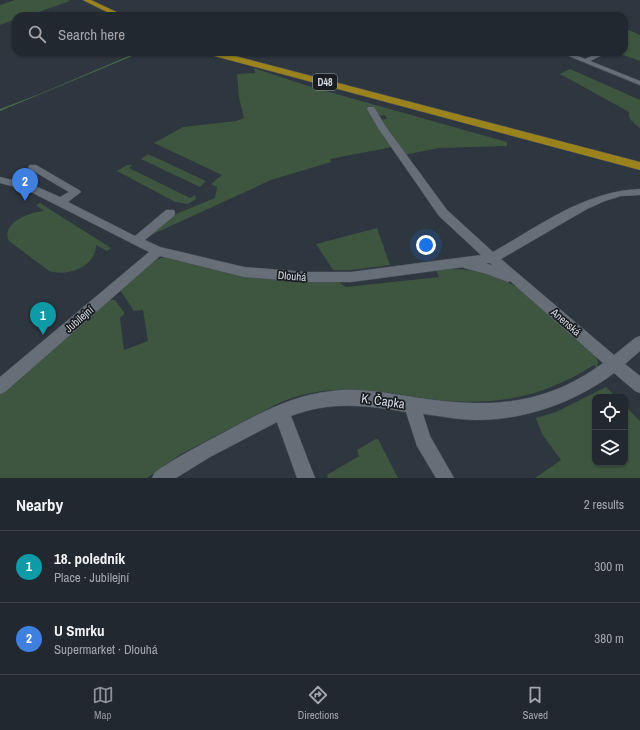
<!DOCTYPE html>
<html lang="en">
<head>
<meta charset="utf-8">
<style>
  :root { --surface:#22282f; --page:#2e343b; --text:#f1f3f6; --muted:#a2a6aa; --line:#3f444b; --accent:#8c9099 }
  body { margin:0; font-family:"Archivo Narrow",sans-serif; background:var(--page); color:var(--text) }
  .controls { position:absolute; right:12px; bottom:12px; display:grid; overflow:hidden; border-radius:8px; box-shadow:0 1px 3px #0004 }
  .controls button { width:36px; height:36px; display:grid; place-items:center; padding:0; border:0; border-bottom:1px solid var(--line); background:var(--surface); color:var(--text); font:20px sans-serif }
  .you { position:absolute; left:426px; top:245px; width:14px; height:14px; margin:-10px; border:3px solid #fff; border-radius:50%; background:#1a73e8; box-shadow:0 0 0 6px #1a73e833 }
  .badge { display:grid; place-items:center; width:26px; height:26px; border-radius:50%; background:var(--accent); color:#fff; font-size:13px; font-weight:700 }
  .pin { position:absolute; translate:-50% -33px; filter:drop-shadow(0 1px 2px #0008) }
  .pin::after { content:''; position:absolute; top:21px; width:14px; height:12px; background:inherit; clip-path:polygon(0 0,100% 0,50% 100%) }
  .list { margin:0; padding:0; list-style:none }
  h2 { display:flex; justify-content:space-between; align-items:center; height:52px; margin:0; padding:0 16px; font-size:17px }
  h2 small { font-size:13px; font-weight:400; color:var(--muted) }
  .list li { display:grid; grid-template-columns:26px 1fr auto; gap:12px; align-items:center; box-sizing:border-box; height:72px; padding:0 16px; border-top:1px solid var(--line) }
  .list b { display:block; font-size:15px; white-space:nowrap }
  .list p { margin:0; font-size:13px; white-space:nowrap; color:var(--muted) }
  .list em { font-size:13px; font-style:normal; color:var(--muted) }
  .icon { flex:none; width:22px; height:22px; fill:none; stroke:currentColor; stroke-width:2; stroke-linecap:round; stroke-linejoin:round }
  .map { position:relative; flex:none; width:640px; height:478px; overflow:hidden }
  .search { position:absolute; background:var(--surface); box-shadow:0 1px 3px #0004; left:12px; right:12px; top:12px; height:44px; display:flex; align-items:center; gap:10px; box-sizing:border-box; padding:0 14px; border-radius:12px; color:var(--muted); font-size:15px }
  .sheet { height:196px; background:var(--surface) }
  nav { display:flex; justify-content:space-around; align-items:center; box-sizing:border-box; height:56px; border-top:1px solid var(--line); background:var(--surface); font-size:11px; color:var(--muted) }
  nav a { display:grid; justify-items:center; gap:2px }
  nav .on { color:var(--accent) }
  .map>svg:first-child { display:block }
  .green { fill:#3e553f }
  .forest { fill:#48694a }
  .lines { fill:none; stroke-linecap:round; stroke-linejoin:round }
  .minor-casing { stroke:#4b5159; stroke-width:1 }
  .highway-casing { stroke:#4b5159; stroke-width:1 }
  .minor { fill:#666e78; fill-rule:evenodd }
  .highway { fill:#9a821d; fill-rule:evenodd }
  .labels { text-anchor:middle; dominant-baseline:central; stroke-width:3.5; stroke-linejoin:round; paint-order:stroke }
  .shield { fill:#191d21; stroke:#9ba0a5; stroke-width:1 }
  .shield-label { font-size:10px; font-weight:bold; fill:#d3d8de }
  .street-label { font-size:11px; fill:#d3d8de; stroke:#191d21 }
  .near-street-label { font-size:13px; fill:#d3d8de; stroke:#191d21 }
</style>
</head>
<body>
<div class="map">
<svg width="640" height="478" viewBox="0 0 640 478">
  <rect width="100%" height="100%" fill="#2e363f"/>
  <path class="green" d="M15,0H68L70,1L27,16H16V19L0,25V5Z
    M624,28L640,35V61L615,52H624Z
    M254,68L308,86L507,142V146L439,148L404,155L379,120L387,119L385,115L377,116L392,147L330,159L331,162L271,180L149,236L176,214L215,198L217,187L211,184L222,175L154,143L183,127L236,121L244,118L239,98L237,74L255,73Z
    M570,69L640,100V128C635,124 627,119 629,112L560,74Z
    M148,154L206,181L200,187L141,159Z
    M127,165H132L129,168L190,198L195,195L196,199L188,204L175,202L117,171Z
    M40,203L111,248L107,251L96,245C96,267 67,277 49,271L9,241C0,223 30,212 44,211L36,205Z
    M377,228L390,265L351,270H333L316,244Z
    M165,257L337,281L346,287L439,277L436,270C469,266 497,274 525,292L596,356L598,362L597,368L594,365C544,397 497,406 438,400C417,398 396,393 375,391C341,387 305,390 275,405L181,454L147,478H0V391L107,300H115L124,312V314L120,318L124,350L148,341L143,310L134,311L120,290L154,260Z
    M606,387L616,397H595V463H625V406L640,421V478H535L561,460L542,434L536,418L556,412Z
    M376,439H378L398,478H328L327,475L359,456L357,450Z"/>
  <path class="forest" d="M138,52H142L0,111V109L42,93Z"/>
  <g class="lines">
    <g class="minor-casing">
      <path id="minor" d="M559,52H568L585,59L601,52H609L590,61L640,81V85Z
        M368,107H374L386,127L447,210L493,252C539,226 585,191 640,189V195L621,196L605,201L587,209L501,259L614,355L635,338L640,336V351L625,364L640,376V393L635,391L614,373C576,402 525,420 477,420C459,420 441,416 423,414L430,436L454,478H436L417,446L406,412C366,405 330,401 291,416L315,478H297L277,422L210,457L176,478H152L155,472C177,457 200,445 223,433C258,414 292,395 332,391C359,387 386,393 413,397C484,408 542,408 603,363L510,281L508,282L487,274L464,268L463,267L351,282H306L244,277L160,256L5,392L0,394V377L149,252L27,190L0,183V177L33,185L60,197L69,192L30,169L28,167L30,165H36L79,190L81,192L68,202L135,236L166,210H174L175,213L174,216L145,240L160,247L244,267L306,272H351L481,255L439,216L378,128L367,109ZM486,263H490L493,266Z"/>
    </g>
    <g class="highway-casing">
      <path id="highway" d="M83,0H91L125,16H115Z
        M206,52H220L640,162V170L207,54Z"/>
    </g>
    <use href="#minor" class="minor"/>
    <use href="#highway" class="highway"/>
  </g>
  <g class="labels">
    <rect class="shield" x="313" y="74" width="24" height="16" rx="3"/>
    <g class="shield-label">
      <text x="325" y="82">D48</text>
    </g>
    <g class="street-label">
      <text transform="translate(292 276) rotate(5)">Dlouhá</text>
      <text transform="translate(79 319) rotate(-41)">Jubilejní</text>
      <text transform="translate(566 322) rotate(41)">Anenská</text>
    </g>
    <g class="near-street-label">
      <text transform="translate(383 401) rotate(8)">K. Čapka</text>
    </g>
  </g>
</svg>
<div class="controls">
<button><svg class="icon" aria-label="locate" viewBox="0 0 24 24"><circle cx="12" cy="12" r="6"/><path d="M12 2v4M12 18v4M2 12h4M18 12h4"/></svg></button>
<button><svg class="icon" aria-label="layers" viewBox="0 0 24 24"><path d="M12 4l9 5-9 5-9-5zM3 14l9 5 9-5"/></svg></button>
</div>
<div class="you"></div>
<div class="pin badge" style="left:43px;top:335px;background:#0f9aa8">1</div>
<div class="pin badge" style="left:25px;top:201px;background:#3f7fe0">2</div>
<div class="search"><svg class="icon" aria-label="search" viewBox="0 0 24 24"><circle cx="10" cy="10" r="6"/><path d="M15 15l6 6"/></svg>Search here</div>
</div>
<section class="sheet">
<h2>Nearby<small>2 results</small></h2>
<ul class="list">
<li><span class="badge" style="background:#0f9aa8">1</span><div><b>18. poledník</b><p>Place · Jubilejní</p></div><em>300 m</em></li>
<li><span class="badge" style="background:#3f7fe0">2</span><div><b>U Smrku</b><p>Supermarket · Dlouhá</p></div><em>380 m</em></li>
</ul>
</section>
<nav>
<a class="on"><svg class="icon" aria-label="map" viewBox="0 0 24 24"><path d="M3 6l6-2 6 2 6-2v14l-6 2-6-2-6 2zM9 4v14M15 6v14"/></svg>Map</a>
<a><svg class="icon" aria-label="directions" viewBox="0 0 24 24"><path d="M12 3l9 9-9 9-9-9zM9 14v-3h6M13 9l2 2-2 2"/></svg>Directions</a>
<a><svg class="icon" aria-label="saved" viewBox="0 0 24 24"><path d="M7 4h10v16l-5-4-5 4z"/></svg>Saved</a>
</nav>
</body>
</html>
